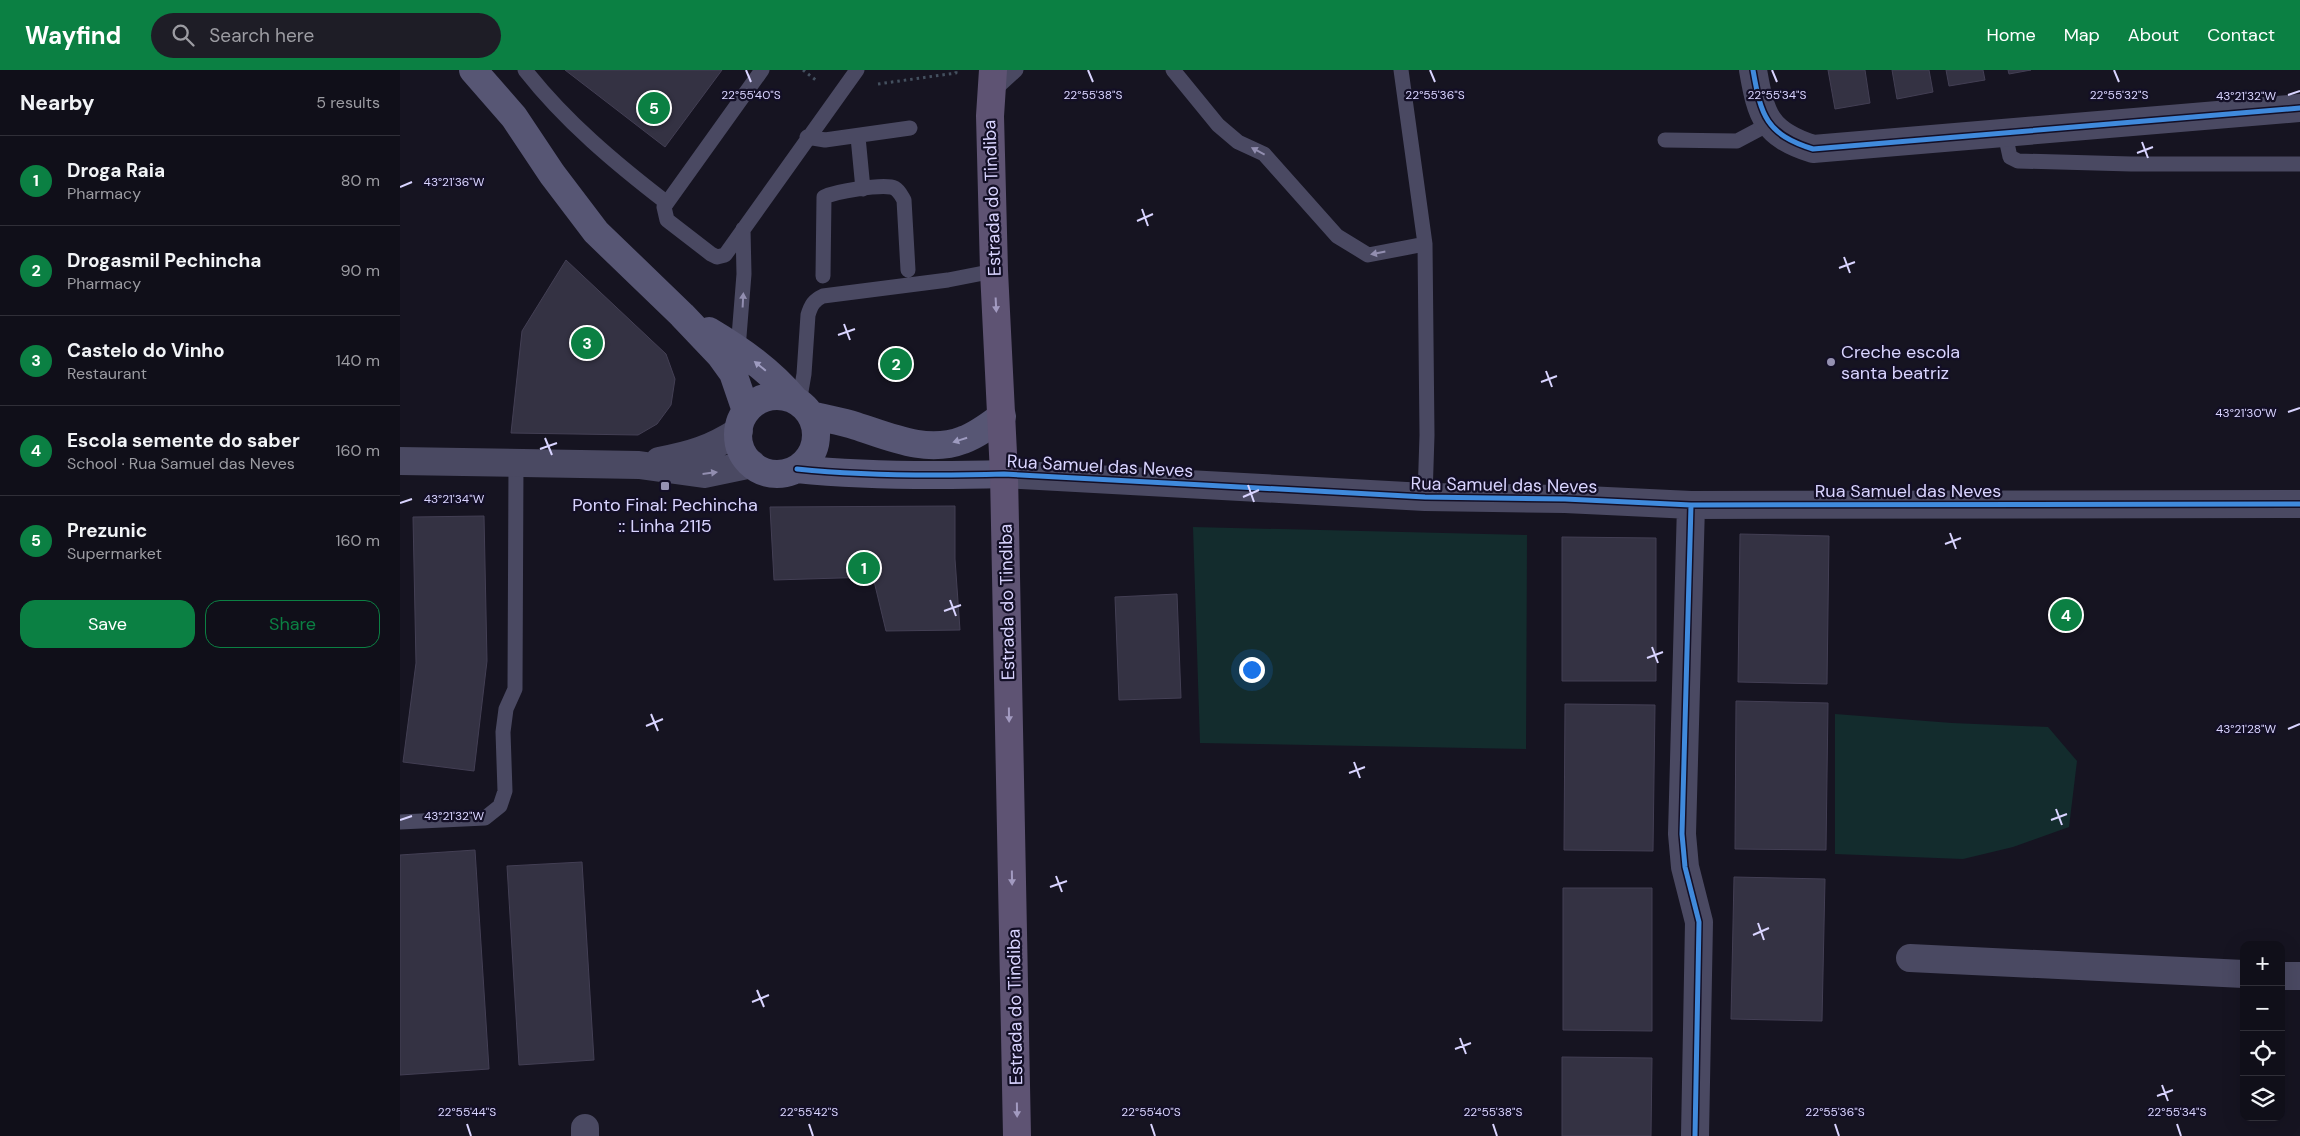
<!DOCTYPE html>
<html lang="en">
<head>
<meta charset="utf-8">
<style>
  :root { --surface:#100f19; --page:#1e1d26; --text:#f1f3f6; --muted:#9c9ca2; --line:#302f38; --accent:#0b8043 }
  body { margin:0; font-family:"DM Sans",sans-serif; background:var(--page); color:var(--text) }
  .controls { position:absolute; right:15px; bottom:15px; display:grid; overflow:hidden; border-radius:10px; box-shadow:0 5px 20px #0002 }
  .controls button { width:45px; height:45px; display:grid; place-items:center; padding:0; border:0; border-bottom:1px solid var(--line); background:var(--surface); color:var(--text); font:25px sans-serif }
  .you { position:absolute; left:851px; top:599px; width:18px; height:18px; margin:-12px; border:4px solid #fff; border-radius:50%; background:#1a73e8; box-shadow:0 0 0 8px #1a73e833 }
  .badge { display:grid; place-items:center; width:32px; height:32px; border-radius:50%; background:var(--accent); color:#fff; font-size:16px; font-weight:700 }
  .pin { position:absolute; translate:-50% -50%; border:2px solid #fff; box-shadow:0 1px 5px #0006 }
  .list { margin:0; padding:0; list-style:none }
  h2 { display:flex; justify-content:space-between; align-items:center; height:65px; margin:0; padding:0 20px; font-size:21px }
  h2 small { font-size:16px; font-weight:400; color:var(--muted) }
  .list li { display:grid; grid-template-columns:32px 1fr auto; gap:15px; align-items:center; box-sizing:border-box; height:90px; padding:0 20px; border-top:1px solid var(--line) }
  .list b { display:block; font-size:19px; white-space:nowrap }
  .list p { margin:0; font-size:16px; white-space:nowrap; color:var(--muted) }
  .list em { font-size:16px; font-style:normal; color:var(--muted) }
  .actions { display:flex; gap:10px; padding:15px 20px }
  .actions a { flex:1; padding:11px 0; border:1px solid var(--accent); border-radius:15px; text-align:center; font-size:18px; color:var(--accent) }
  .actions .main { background:var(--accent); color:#fff }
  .icon { flex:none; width:28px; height:28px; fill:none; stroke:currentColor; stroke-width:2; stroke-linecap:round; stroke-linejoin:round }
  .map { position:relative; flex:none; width:1900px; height:1066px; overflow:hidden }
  header { display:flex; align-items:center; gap:30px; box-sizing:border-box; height:70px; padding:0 25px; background:var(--accent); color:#fff }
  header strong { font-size:24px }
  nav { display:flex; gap:28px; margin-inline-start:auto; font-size:18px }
  .search { width:350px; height:45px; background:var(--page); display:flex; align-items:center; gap:12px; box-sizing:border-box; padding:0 18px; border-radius:28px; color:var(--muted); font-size:19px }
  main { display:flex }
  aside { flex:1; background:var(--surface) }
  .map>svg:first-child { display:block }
  .green { fill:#132c2d }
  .building { fill:#343243; stroke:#433f54 }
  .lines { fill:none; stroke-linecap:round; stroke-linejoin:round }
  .path { stroke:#44505f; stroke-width:3; stroke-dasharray:2.5 4; stroke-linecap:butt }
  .lane { stroke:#4a4962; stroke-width:15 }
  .street { stroke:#4a4962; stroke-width:28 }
  .secondary { stroke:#575674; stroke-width:28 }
  .primary { stroke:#5e5373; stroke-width:28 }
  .cycleway-casing { stroke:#130f26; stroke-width:8 }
  .cycleway { stroke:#408adc; stroke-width:5 }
  .oneway { fill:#928eb0 }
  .oneway2 { fill:#a29ac0 }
  .oneway3 { fill:#9e9bc0 }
  .ticks { fill:none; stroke:#d9d4ff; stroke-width:2 }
  .poi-dot { fill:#9591b1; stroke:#130f26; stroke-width:2 }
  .labels { text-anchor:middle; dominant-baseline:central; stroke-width:4.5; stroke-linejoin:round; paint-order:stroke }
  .street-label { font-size:18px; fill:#d9d4ff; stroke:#130f26 }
  .poi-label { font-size:18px; fill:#d9d4ff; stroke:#130f26; text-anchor:start }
  .ticks-label { font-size:12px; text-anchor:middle; fill:#d9d4ff; stroke:#130f26; stroke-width:4.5; stroke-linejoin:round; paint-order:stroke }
</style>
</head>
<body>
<header>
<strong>Wayfind</strong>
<div class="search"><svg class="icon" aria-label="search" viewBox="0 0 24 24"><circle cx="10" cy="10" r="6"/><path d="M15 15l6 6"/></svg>Search here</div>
<nav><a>Home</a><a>Map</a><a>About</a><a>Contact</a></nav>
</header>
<main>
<aside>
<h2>Nearby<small>5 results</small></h2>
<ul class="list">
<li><span class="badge">1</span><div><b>Droga Raia</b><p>Pharmacy</p></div><em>80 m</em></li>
<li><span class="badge">2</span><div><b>Drogasmil Pechincha</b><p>Pharmacy</p></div><em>90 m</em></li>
<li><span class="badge">3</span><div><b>Castelo do Vinho</b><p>Restaurant</p></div><em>140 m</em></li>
<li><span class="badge">4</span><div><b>Escola semente do saber</b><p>School · Rua Samuel das Neves</p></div><em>160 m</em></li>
<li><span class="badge">5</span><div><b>Prezunic</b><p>Supermarket</p></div><em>160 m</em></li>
</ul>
<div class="actions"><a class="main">Save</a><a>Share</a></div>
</aside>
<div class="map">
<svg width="1900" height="1066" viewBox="0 0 1900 1066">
  <rect width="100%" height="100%" fill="#161421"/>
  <path class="green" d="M793,457L1127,465L1126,679L800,673Z
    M1435,644L1552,653L1648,657L1677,691L1669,757L1613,777L1563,789L1435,784Z"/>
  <path class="building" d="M165,0H322L265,77Z
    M1428,0H1465L1470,33L1435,39Z
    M1492,0H1529L1533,22L1497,29Z
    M1546,0H1583L1585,10L1549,16Z
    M1608,0H1631L1609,4Z
    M166,190L266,284L275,309L271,335L257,354L238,365L111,363L122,261Z
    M555,436V489L560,560L486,561L473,507L374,510L370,437Z
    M84,446L87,591L74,701L3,692L16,593L13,447Z
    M1340,464L1429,466L1427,614L1338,612Z
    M1162,467L1256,468V611H1162Z
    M777,524L781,628L719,630L715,527Z
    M1336,631L1428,633L1426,780L1335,779Z
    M1165,634L1255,635L1253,781L1164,780Z
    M75,780L89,999L0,1005V785Z
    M182,792L194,990L119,995L107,796Z
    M1334,807L1425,809L1422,951L1331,949Z
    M1163,818H1252V961L1163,960Z
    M1162,987L1252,988L1251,1066H1162Z"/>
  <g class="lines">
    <path class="path" d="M403,0L417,11
      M478,14L556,3V0"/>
    <path class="lane" d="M125,0C165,51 215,93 267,133
      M362,0L264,137L267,150L311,184L317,187L325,185L457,0
      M773,0L818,55L838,72L864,84L937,166L968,185L1025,174
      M1001,0L1025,174L1027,365L1025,427
      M592,22L616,0
      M1605,64L1610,87L1618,91L1731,94H1900
      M407,67L425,70L510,58
      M458,67L463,119
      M1265,70L1337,71L1369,54
      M423,206L424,127C437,121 477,115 491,117C498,118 501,125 504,130L508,200
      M338,279L344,204L343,159
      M399,333L404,304L408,245C411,235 414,230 423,226L548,210L594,201
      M0,752L85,748L100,736L105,721L103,662L106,639L115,619L116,393"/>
    <path class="street" d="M1353,0C1361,46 1366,64 1413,79L1900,38
      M0,391L239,395L304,404L352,394
      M259,391C291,385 311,379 339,361
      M604,404L1025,427L1165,429L1291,435L1900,434
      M1291,435L1282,764L1285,797L1299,852L1295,1066
      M1510,888L1844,904
      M1881,906H1900
      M185,1066V1058"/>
    <path class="secondary" d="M73,0L114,47L152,104L196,162L282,245L320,285L333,303L346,341
      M309,261C341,280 371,301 395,330
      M338 365a39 39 0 1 1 78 0a39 39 0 1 1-78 0Z
      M411,345C426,349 441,351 456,356C490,367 527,384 563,370C577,365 590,355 602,346
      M397,399C465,406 536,406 604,404"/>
    <path class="primary" d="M593,0L590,46L594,201L604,404L617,1066"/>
    <g class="cycleway-casing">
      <path id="cycleway" d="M1353,0C1361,46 1366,64 1413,79L1900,38
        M397,399C465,406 536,406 604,404L1025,427L1165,429L1291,435L1900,434
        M1291,435L1282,764L1285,797L1299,852L1295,1066"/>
    </g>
    <use href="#cycleway" class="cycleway"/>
  </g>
  <defs><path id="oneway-solid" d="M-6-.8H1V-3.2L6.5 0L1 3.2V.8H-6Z" transform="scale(1.25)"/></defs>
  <g class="oneway">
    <use href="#oneway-solid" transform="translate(858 81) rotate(-152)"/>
    <use href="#oneway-solid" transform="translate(978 183) rotate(169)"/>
    <use href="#oneway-solid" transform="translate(343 230) rotate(-87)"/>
    <use href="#oneway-solid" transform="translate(310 403) rotate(-7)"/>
  </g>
  <g class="oneway2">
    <use href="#oneway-solid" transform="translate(596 235) rotate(87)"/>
    <use href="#oneway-solid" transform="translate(609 645) rotate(89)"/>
    <use href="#oneway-solid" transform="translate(612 808) rotate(89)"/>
    <use href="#oneway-solid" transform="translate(617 1040) rotate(89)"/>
  </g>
  <g class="oneway3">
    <use href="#oneway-solid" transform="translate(360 296) rotate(-141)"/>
    <use href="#oneway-solid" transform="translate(560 370) rotate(162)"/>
  </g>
  <path class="ticks" d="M346,0L351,12M688,0L693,12M1030,0L1035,12M1372,0L1377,12M1714,0L1719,12M1888,25L1900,21M1742,72L1748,88M1737,83L1753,77M0,117L12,112M742,139L748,156M737,151L753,144M1444,187L1450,203M1439,198L1455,192M444,254L450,270M438,265L455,259M1146,301L1152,317M1141,312L1157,306M1888,342L1900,338M145,368L152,385M140,379L157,373M848,415L854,432M843,427L859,420M0,433L12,429M1550,463L1556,479M1545,474L1561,468M550,530L556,546M544,541L561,535M1252,577L1258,593M1247,588L1263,582M251,644L258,661M246,656L263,649M1888,659L1900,654M954,692L960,708M949,703L965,697M1656,739L1662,755M0,750L12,746M1651,750L1667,744M656,806L662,822M650,817L667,811M1358,853L1364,870M1353,865L1369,858M357,920L364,937M352,932L369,925M1060,968L1066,984M1055,979L1071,973M1762,1015L1768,1031M1757,1026L1773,1020M67,1054L71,1066M409,1054L413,1066M751,1054L755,1066M1093,1054L1097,1066M1435,1054L1439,1066M1777,1054L1781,1066"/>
  <g class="poi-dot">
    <circle cx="1431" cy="292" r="5"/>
    <rect x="260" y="411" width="10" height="10" rx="2.5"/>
  </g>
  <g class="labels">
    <g class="street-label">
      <text transform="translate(592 128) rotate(-92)">Estrada do Tindiba</text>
      <text transform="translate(700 396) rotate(3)">Rua Samuel das Neves</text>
      <text transform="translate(1104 415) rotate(1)">Rua Samuel das Neves</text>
      <text x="1508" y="421">Rua Samuel das Neves</text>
      <text transform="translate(607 532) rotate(-91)">Estrada do Tindiba</text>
      <text transform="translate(615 937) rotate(-91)">Estrada do Tindiba</text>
    </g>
    <g class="poi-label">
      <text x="1441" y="282">Creche escola<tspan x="1441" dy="21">santa beatriz</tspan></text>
      <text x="265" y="435" text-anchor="middle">Ponto Final: Pechincha<tspan x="265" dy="21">:: Linha 2115</tspan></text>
    </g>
  </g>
  <g class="ticks-label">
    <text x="1719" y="29">22°55'32"S</text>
    <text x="351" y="29">22°55'40"S</text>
    <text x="693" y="29">22°55'38"S</text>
    <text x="1035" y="29">22°55'36"S</text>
    <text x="1377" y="29">22°55'34"S</text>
    <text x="1846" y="30">43°21'32"W</text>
    <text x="54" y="116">43°21'36"W</text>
    <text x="1846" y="347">43°21'30"W</text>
    <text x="54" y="433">43°21'34"W</text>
    <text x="1846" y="663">43°21'28"W</text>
    <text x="54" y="750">43°21'32"W</text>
    <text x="67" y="1046">22°55'44"S</text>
    <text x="409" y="1046">22°55'42"S</text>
    <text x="751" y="1046">22°55'40"S</text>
    <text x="1093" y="1046">22°55'38"S</text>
    <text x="1435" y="1046">22°55'36"S</text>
    <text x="1777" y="1046">22°55'34"S</text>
  </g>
</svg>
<div class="controls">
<button>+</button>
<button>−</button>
<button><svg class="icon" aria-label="locate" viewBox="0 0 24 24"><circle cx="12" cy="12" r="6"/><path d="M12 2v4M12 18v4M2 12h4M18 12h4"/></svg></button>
<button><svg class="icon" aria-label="layers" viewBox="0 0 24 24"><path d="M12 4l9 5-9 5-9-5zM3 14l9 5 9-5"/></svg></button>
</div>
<div class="you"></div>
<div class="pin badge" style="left:464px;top:498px">1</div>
<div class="pin badge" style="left:496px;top:294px">2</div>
<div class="pin badge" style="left:187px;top:273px">3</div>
<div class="pin badge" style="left:1666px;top:545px">4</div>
<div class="pin badge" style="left:254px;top:38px">5</div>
</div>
</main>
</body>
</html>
